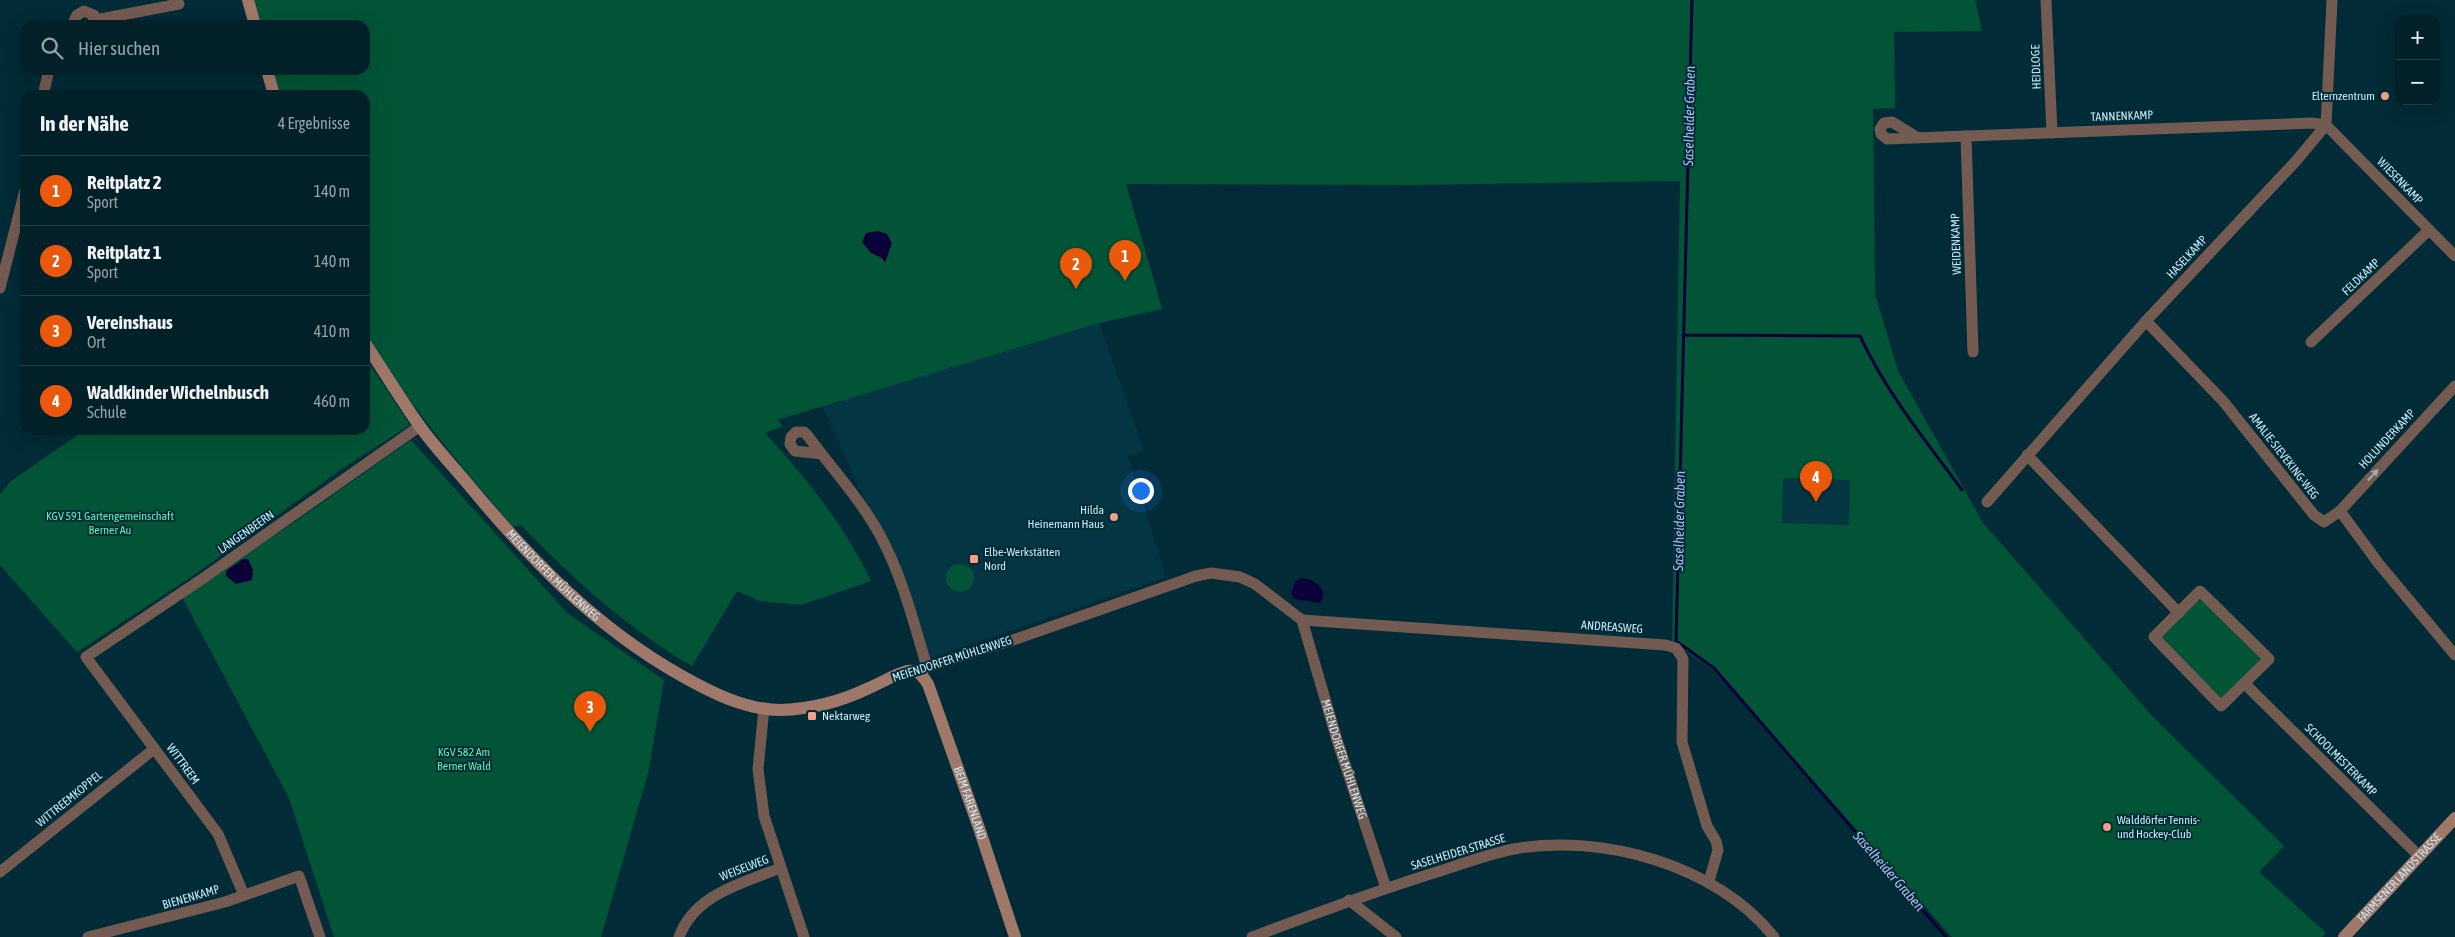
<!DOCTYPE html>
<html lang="de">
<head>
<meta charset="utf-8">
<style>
  :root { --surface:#012028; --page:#0f2d34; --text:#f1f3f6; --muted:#96a3a8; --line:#233e45; --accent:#ea580c }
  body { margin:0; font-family:"Asap Condensed",sans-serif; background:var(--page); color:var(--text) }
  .controls { position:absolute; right:15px; top:15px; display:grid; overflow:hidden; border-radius:10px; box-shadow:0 5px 20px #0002 }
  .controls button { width:45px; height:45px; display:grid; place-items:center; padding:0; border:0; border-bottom:1px solid var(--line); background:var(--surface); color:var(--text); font:25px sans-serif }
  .you { position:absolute; left:1140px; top:490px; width:18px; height:18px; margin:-12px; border:4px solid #fff; border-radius:50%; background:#1a73e8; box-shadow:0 0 0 8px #1a73e833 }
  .badge { display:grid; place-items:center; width:32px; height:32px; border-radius:50%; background:var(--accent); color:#fff; font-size:16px; font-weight:700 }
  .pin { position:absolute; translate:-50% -41px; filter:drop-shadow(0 1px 2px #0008) }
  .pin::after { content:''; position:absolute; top:26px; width:18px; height:15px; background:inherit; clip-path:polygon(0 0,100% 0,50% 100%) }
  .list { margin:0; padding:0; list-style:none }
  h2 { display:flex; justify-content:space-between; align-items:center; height:65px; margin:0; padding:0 20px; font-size:21px }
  h2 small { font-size:16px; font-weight:400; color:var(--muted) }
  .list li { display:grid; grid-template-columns:32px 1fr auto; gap:15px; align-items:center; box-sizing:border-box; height:70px; padding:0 20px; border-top:1px solid var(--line) }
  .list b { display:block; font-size:19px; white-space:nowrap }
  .list p { margin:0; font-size:16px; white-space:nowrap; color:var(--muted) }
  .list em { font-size:16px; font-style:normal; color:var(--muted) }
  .icon { flex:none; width:28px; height:28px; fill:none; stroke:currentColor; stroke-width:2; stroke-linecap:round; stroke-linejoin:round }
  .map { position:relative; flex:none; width:2455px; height:937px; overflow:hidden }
  .search { position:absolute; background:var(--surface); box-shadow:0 5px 20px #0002; left:20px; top:20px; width:350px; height:55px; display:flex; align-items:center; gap:12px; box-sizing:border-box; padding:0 18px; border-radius:15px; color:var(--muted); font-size:19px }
  .panel { position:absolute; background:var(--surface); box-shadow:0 5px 20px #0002; left:20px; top:90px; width:350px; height:345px; border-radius:15px }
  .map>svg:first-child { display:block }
  .built { fill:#033642 }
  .green { fill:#025436; fill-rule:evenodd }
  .water { fill:#0c0038 }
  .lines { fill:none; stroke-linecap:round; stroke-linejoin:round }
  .stream { stroke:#0c0038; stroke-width:3 }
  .street { stroke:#745b52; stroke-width:11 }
  .secondary { stroke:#a0786a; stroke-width:12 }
  .oneway { fill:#a2aaac }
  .poi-dot { fill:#f39f82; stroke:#012b36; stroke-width:2 }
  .labels { text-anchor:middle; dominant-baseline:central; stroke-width:4; stroke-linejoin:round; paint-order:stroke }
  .street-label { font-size:12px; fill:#c7eaf6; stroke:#012b36 }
  .poi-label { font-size:12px; fill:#c7eaf6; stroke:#012b36; text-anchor:start }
  .park-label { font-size:12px; fill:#5ef1ad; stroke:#012b36 }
  .water-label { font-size:14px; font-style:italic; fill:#b5baf3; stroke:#012b36 }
</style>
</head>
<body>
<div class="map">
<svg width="2455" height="937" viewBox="0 0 2455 937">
  <rect width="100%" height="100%" fill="#012b36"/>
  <path class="built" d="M1099,323L1144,451L1128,456L1166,577L930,658L891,548L858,485L822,405Z
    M1783,478L1850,480L1849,526L1782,523Z"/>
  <path class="green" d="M253,0H1975L1982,31L1894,32L1895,108L1873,109L1875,294L1898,371L1983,523L2153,717L2284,846L2259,872L2326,933L2322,937H1952L1738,696L1712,669L1672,642L1680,181L1412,185L1126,184L1162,309L1099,323L777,420L783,426L765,433C807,479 844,525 871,581L801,605L760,601L737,591L692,666C627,628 573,579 521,525L513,527C460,465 407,403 365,333V95H280L273,70H365V25H261ZM1783,478L1850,480L1849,525L1782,523Z
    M365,357L410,425L343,468L191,577L77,652L0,565V495L11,481L85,430H365Z
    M411,440L567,613L664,680L648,773L601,937H334L289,798L182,597L296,521Z
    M946 578a14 14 0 1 1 28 0a14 14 0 1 1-28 0Z
    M2200,593L2266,659L2221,703L2156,637Z"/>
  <path class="water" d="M878,231L887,234L892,243L885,263L882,258L871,253L862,242L866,233Z
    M243,559H248L253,570L252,580L236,584L226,576V571Z
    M1301,578C1314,579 1330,589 1320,603L1295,599L1291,594L1295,582Z"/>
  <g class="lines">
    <path class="stream" d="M1692,0L1676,641L1714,668L1946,937
      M1683,335L1860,336C1886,392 1925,440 1962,490"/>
    <g class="street">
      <path d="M2046,0L2052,133"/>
      <path d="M95,20L179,4"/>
      <path d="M72,25L77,15L84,11L94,15L93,25"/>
      <path d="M43,95L49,70"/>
      <path d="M2326,125L2455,256"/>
      <path d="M1966,136L1973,352"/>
      <path d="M1918,138L1892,122L1884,123L1880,129L1881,134L1887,139L2312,123L2326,125"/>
      <path d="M0,288L25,190"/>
      <path d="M2146,321L2223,401L2314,515L2324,522L2340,511L2379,564L2455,655"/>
      <path d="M2311,342L2429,230"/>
      <path d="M822,454L795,451L790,444L791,437L796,432H804L808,436C833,470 863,502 882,539C903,579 914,624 927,667"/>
      <path d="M2027,455L2179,613"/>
      <path d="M1987,502L2146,321L2296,161L2326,125L2332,0"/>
      <path d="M2340,511L2455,386"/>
      <path d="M2200,591L2269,659L2221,706L2154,637Z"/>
      <path d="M1302,620L1665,645L1676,648L1683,659L1682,742L1707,826L1716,841L1718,850L1709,881"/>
      <path id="s1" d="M918,672L927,667L1016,639L1196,576L1211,573L1240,577L1255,584L1302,620L1337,740L1386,888"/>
      <path d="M2244,683L2419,856"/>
      <path d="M764,708L758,769L764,816L804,937"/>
      <path d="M0,872L154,749"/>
      <path d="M244,895L218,834L86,657L205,577L420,426"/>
      <path d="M1349,900L1396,937"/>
      <path d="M88,937L225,902L299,876L320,937"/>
      <path d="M679,937C695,894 741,884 780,868"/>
      <path d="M1252,937C1314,914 1375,891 1437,872C1462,864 1488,854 1514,849C1602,833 1717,865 1774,937"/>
    </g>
    <g class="secondary">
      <path d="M248,0L255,25"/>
      <path d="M267,70L274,95"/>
      <path id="s2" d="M365,343C383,370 400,398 419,425C433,445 451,464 467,483C529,558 596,628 682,676C712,693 746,710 781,710C812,709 842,701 869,688C881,683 893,675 907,671C918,669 922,675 928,684L980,831L1015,937"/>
      <path id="s3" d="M2344,937L2455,818"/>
    </g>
  </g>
  <defs><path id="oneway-solid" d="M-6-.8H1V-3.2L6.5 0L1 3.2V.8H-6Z" transform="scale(1.25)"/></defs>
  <use class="oneway" href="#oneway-solid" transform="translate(2373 475) rotate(-47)"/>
  <g class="poi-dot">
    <circle cx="2385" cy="96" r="5"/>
    <circle cx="1114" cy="517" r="5"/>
    <rect x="969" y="554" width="10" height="10" rx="2.5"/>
    <rect x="807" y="711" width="10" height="10" rx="2.5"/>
    <circle cx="2107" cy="827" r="5"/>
  </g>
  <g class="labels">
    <g class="street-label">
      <text transform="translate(2036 67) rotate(-92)">HEIDLOGE</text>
      <text transform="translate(2122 116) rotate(-2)">TANNENKAMP</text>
      <text transform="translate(2400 181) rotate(46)">WIESENKAMP</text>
      <text transform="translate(1956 244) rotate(-92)">WEIDENKAMP</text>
      <text transform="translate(2187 257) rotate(-47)">HASELKAMP</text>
      <text transform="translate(2361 277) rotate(-44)">FELDKAMP</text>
      <text transform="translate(2387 439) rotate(-47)">HOLUNDERKAMP</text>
      <text transform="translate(2284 456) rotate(52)">AMALIE-SIEVEKING-WEG</text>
      <text transform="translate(246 532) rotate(-35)">LANGENBEERN</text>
      <text stroke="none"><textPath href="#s2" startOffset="300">MEIENDORFER MÜHLENWEG</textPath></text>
      <text transform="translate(1612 627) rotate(4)">ANDREASWEG</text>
      <text transform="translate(952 659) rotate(-18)">MEIENDORFER MÜHLENWEG</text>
      <text stroke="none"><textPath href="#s1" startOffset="560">MEIENDORFER MÜHLENWEG</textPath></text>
      <text transform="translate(2341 760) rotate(45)">SCHOOLMESTERKAMP</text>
      <text transform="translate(183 764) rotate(54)">WITTREEM</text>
      <text transform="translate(69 799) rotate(-39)">WITTREEMKOPPEL</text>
      <text stroke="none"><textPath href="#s2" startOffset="856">BEIM FARENLAND</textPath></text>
      <text transform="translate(1458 852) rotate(-17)">SASELHEIDER STRASSE</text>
      <text transform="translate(744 868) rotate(-21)">WEISELWEG</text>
      <text stroke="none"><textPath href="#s3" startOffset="81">FARMSENER LANDSTRASSE</textPath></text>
      <text transform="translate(191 897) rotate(-16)">BIENENKAMP</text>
    </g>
    <g class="poi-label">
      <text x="2375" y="96" text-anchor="end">Elternzentrum</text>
      <text x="1104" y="510" text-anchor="end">Hilda<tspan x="1104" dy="14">Heinemann Haus</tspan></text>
      <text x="984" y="552">Elbe-Werkstätten<tspan x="984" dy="14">Nord</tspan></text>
      <text x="822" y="716">Nektarweg</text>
      <text x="2117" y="820">Walddörfer Tennis-<tspan x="2117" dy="14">und Hockey-Club</tspan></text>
    </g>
    <g class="park-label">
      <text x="110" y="516">KGV 591 Gartengemeinschaft<tspan x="110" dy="14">Berner Au</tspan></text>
      <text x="464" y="752">KGV 582 Am<tspan x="464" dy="14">Berner Wald</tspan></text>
    </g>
    <g class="water-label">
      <text transform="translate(1689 116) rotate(-89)">Saselheider Graben</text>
      <text transform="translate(1679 521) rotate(-89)">Saselheider Graben</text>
      <text transform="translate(1889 871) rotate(49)">Saselheider Graben</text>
    </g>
  </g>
</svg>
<div class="controls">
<button>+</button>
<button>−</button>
</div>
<div class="you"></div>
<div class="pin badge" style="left:1125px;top:281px">1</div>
<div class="pin badge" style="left:1076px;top:289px">2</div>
<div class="pin badge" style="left:590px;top:732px">3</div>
<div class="pin badge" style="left:1816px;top:502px">4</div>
<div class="search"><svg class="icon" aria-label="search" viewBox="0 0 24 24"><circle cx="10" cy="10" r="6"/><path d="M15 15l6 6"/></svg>Hier suchen</div>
<section class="panel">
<h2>In der Nähe<small>4 Ergebnisse</small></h2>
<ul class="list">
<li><span class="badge">1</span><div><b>Reitplatz 2</b><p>Sport</p></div><em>140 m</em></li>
<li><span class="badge">2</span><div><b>Reitplatz 1</b><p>Sport</p></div><em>140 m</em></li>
<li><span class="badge">3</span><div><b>Vereinshaus</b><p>Ort</p></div><em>410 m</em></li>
<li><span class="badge">4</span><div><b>Waldkinder Wichelnbusch</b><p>Schule</p></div><em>460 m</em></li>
</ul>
</section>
</div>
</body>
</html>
